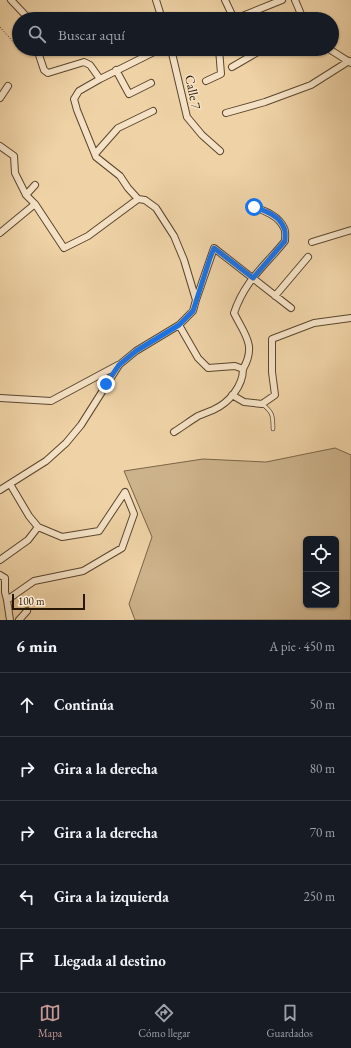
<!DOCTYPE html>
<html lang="es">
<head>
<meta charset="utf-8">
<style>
  :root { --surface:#171b24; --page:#242831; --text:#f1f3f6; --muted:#9ea1a6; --line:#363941; --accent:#c59692 }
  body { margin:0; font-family:"EB Garamond",serif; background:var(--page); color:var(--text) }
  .controls { position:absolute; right:12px; bottom:12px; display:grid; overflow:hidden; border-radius:6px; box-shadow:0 1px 3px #0004 }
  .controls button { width:36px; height:36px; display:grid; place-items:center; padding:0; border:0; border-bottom:1px solid var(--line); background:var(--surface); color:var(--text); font:20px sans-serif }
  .scale { position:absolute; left:12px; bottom:10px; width:73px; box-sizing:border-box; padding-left:4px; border:2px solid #281704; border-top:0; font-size:11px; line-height:14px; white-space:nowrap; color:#281704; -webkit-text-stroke:3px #f5e2c6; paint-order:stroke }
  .stop { position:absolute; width:12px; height:12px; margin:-9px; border:3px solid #1a73e8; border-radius:50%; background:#fff }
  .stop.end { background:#1a73e8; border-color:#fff; box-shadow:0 1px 4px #0008 }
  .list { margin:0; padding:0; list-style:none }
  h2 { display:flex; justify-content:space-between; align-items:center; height:52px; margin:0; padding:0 16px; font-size:17px }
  h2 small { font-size:13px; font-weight:400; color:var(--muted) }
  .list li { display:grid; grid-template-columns:26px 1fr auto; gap:12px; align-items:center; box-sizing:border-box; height:64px; padding:0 16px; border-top:1px solid var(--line) }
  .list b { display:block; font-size:15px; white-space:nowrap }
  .list em { font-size:13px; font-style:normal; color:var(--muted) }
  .icon { flex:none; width:22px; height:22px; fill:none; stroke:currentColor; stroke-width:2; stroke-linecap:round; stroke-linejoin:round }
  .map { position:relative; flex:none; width:351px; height:620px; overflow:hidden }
  .search { position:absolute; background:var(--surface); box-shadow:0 1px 3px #0004; left:12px; right:12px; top:12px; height:44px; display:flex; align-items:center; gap:10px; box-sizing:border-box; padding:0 14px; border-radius:22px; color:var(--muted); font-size:15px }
  .sheet { height:372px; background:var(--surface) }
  nav { display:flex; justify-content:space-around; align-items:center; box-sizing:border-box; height:56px; border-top:1px solid var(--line); background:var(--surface); font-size:11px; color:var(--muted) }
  nav a { display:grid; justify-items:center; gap:2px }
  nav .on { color:var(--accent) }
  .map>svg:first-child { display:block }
  .green { fill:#cdb38b; stroke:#7a6548; fill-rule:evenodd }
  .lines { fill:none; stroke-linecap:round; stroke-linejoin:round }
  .lane-casing { stroke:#5a462d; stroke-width:4.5 }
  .street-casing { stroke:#5a462d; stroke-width:8 }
  .path { stroke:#281704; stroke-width:1; stroke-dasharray:1 2; stroke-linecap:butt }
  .lane { stroke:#f5e2c6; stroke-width:3 }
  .street { stroke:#f5e2c6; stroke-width:6 }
  .route { stroke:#1a73e8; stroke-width:5 }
  .labels { text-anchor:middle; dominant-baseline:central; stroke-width:3; stroke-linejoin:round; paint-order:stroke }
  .street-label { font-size:13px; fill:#281704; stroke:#f5e2c6 }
</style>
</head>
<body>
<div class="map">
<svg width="351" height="620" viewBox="0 0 351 620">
  <rect width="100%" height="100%" fill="#efd3a7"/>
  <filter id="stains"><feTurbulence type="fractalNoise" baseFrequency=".005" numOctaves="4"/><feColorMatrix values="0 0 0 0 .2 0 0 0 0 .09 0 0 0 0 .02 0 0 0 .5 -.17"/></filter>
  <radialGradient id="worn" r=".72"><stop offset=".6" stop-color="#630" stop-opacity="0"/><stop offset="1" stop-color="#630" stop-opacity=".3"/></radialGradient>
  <path class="green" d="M335,448L351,455V620H135L129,604L152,537L124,471L203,459L266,462ZM306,539H336V605H306Z"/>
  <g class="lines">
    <g class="lane-casing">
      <path id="lane" d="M262,404C273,412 273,416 273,429"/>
    </g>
    <g class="street-casing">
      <path id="street" d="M11,0L29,19
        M156,0L162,19
        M225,0L234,19
        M295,0L303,19
        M60,19L63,18
        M235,19L282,0
        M37,49L44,70L48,73L84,62L90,65L100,79
        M171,49L187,117L202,135L220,151
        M329,49L351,63
        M232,67L263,49
        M116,70L129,94L151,83
        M206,81L221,74L219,49
        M0,98L8,86
        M226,113L265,102L311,85L349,61
        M0,146L14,156L15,173L26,195L35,204L64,248L88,236L138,199
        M95,154L118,128L153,111
        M26,195L35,185
        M0,233L35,204
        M312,242L351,230
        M275,296L308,257
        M196,300L214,248L291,308
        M243,369C257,345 244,334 234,313C245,280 265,266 285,241C285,237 286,231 284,228C279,216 265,211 254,207
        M232,395L244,402L262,404L275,395L272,372V339L314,323L351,318
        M0,398L51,401L118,365
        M174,432C182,427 190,421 198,416C203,414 208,412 213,410C229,403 243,386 243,369L235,366L208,368L198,358L179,325
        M0,490L46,461L66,443L81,425L119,365L136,351L179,325L193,311L196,300L184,260L174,236L156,208L145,200L138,199L128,188L120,176L96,157L77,110L74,99L79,91L100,79L160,49
        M0,560L28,540L38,527
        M0,575L5,578V592L7,600
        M10,620L7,600L34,581L83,571L122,548L134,514L125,492L99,531L62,537L38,527L29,516L10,484
        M19,620L27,611"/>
    </g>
    <path class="path" d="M0,27L16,45L19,44"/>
    <use href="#lane" class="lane"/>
    <use href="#street" class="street"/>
  </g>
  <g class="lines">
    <path class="route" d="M106,384L119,365L136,351L179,325L193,311L210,258L214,248L253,278L285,241C285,237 286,231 284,228C279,215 265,211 254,207"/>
  </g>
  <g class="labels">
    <g class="street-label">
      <text transform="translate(193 92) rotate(78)">Calle 7</text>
    </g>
  </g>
  <rect width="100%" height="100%" filter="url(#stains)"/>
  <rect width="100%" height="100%" fill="url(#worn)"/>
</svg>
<div class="controls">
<button><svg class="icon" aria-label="locate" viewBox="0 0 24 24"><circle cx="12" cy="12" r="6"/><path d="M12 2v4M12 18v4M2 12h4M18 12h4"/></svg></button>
<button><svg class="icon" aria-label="layers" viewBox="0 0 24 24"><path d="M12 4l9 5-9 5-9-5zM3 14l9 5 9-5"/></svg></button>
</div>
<div class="scale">100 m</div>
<div class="stop" style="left:254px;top:207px"></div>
<div class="stop end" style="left:106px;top:384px"></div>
<div class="search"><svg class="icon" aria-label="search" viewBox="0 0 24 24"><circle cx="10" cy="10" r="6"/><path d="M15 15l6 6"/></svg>Buscar aquí</div>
</div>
<section class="sheet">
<h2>6 min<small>A pie · 450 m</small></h2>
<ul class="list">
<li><svg class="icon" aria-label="ahead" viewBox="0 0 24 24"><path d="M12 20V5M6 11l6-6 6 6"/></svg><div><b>Continúa</b></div><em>50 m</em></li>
<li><svg class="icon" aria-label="right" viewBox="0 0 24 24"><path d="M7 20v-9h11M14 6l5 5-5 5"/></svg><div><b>Gira a la derecha</b></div><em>80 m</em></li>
<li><svg class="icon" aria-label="right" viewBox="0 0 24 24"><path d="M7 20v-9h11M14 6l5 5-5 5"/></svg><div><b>Gira a la derecha</b></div><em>70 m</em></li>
<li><svg class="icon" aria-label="left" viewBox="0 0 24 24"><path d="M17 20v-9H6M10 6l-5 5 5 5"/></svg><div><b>Gira a la izquierda</b></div><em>250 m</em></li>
<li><svg class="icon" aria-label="arrive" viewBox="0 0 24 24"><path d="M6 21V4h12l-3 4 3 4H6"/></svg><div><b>Llegada al destino</b></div></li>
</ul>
</section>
<nav>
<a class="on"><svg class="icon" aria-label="map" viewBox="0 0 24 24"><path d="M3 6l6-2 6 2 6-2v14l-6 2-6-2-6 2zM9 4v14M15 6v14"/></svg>Mapa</a>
<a><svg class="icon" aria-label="directions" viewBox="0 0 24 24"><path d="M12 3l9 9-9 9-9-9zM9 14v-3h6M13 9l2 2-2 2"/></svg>Cómo llegar</a>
<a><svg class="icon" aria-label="saved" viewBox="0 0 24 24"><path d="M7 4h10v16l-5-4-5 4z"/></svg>Guardados</a>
</nav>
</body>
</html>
